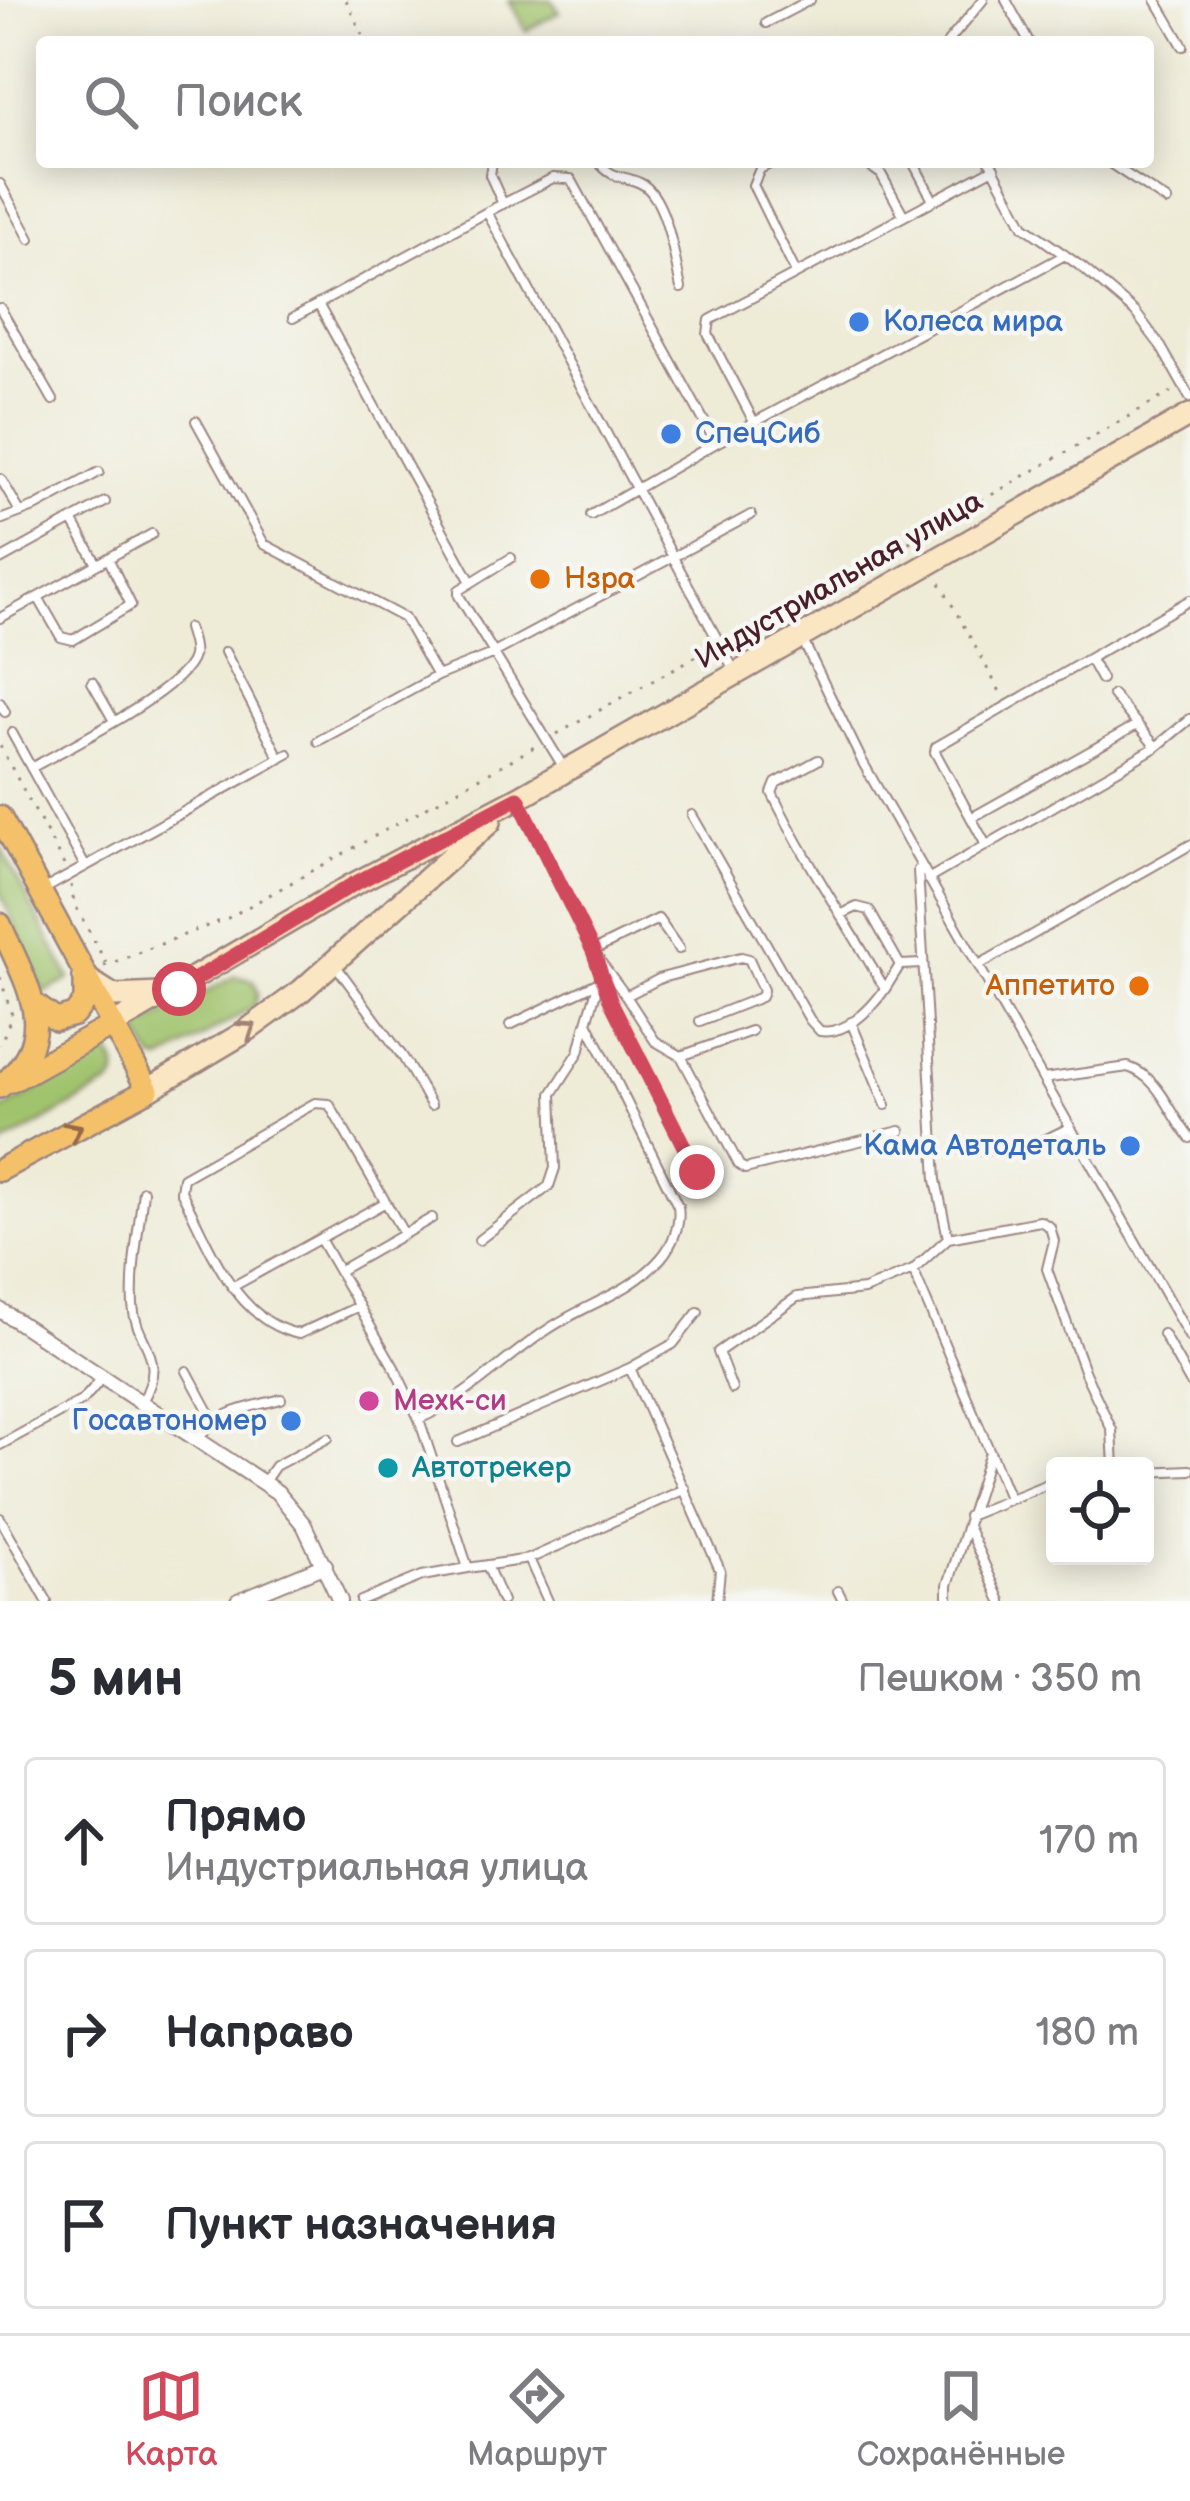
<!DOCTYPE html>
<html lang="ru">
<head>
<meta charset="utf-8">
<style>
  :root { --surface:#fff; --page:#f7f7f7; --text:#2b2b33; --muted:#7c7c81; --line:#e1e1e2; --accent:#d1495b }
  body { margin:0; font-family:"Balsamiq Sans",sans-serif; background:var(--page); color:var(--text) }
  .controls { position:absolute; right:36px; bottom:36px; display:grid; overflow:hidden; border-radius:12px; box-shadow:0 6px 30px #0003 }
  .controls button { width:108px; height:108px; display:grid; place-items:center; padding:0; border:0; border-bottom:3px solid var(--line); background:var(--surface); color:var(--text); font:60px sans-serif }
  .stop { position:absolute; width:36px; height:36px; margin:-27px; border:9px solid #d1495b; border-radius:50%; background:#fff }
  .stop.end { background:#d1495b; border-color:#fff; box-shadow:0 3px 12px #0008 }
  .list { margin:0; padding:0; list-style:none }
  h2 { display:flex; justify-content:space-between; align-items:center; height:156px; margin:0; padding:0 48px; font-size:51px }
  h2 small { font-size:39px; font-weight:400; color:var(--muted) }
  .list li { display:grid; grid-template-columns:78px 1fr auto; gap:36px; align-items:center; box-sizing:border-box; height:168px; margin:0 24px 24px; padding:0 24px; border:3px solid var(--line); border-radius:12px }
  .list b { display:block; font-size:45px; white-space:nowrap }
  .list p { margin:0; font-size:39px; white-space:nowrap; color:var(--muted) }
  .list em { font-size:39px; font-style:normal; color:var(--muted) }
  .icon { flex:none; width:66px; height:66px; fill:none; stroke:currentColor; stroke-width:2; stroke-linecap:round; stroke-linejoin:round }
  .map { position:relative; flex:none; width:1190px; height:1601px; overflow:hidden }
  .search { position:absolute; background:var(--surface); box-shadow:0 6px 30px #0003; left:36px; right:36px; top:36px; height:132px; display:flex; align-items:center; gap:30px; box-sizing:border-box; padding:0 42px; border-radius:12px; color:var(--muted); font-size:45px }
  .sheet { height:732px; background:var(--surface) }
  nav { display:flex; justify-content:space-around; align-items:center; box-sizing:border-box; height:168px; border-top:3px solid var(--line); background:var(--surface); font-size:33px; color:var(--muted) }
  nav a { display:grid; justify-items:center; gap:6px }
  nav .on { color:var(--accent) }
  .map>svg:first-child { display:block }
  .grass { fill:#a0c36d; stroke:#75714c; stroke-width:3 }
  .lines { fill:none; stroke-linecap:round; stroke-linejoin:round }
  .service-casing { stroke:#9c8581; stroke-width:12 }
  .minor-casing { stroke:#9c8581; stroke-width:18 }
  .secondary-casing { stroke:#9c8581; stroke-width:26 }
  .primary-casing { stroke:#9c8581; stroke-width:26 }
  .path { stroke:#9c8581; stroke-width:3; stroke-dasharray:3 9; stroke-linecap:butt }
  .service { stroke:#fff; stroke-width:8 }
  .minor { stroke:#fff; stroke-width:14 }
  .secondary { stroke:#fbe6c3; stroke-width:21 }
  .primary { stroke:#f4c16a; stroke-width:21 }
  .oneway { stroke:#a28277 }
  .oneway2 { stroke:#966847 }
  .route { stroke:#d1495b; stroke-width:15 }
  .shop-dot { fill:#3f7fe0; stroke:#f6f6f2; stroke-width:4.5 }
  .food-dot { fill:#e8710a; stroke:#f6f6f2; stroke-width:4.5 }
  .hotel-dot { fill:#d1479c; stroke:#f6f6f2; stroke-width:4.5 }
  .culture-dot { fill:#0f9aa8; stroke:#f6f6f2; stroke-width:4.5 }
  .labels { text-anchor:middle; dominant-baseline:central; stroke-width:9; stroke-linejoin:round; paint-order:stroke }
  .shop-label { font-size:30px; fill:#366cbe; stroke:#f6f6f2; text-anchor:start }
  .food-label { font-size:30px; fill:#c56008; stroke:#f6f6f2; text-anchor:start }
  .street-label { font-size:30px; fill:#4a1f2b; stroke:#f6f6f2 }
  .hotel-label { font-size:30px; fill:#b23c85; stroke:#f6f6f2; text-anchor:start }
  .culture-label { font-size:30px; fill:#0d838f; stroke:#f6f6f2; text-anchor:start }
</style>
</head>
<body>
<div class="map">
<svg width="1190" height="1601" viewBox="0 0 1190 1601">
  <rect width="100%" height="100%" fill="#f6f6f2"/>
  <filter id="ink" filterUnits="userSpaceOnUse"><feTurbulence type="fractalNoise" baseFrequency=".00833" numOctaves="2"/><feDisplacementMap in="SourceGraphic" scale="24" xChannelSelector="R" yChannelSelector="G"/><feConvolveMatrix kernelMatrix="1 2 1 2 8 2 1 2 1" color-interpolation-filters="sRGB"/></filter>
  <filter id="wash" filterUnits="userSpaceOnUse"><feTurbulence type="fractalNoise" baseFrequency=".004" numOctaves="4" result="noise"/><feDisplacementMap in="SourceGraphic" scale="48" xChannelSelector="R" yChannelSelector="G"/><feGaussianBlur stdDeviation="2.7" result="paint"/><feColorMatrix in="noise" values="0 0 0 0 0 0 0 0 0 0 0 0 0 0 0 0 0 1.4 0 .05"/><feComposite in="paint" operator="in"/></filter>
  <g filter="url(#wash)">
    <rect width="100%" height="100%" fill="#eeebd7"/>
    <path class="grass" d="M509,0H552L559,12L526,31Z
      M0,846L70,979L44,993L0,892Z
      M235,976L254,981L258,993L254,1007L162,1061L153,1059L139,1034L141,1027Z
      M101,1053H109C116,1062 120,1074 112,1083L0,1146V1111Z"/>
  </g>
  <g filter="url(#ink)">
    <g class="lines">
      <g class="service-casing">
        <path id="service" d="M1006,0L1029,42
          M1156,0L1183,46
          M766,23L810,0
          M948,42L983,0
          M492,162L490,175L503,204
          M599,162C611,179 623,175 640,183C667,195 675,262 681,288
          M774,162L760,169L753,185L796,273
          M864,162L881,174L904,216
          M913,162L933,200
          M990,162L1024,226L1083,268L1135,312L1160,345L1190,398
          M1108,162L1167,201
          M0,184L30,239
          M487,212L553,178L571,179L716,443L591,515
          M318,304L470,580
          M0,308L53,400
          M293,318L487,212L735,672
          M753,420L708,334L710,320L994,168
          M196,421L264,544L404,618L437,676L492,654L751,515
          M716,443L1065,255
          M1,479L19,510
          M0,520L37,506L99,472
          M72,520L97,564
          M511,558L459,590V596L564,768
          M0,560L105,502
          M38,597L61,637L73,640L131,605L108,558
          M0,618L152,534
          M803,641L862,761L1043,1079L1128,1067C1161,1078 1169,1113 1190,1138
          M225,652L280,759
          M1090,659L1101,679
          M92,682L114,721
          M1113,695L1156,747
          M0,703L5,712
          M12,733L85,866
          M318,741L437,676
          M31,768C63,750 186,689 193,656C195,647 190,636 188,628
          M519,799L593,951L611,1002L697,1172
          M692,815L810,1020L820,1031C846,1035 871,1009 885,989C847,923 805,861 772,793L776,783L818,760
          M971,818L1135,726
          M986,845L935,752L936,747L1190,600
          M918,870L936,1180L948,1238
          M928,879L1156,747L1190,719
          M41,891L288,754
          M842,914L857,907L869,910L900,965
          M593,951L658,919L679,949
          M597,957L626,996L661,978L741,957L749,959L763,990L761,997L700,1021
          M334,963L403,1057L431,1105
          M979,965L1190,845
          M885,989L900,965L923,964
          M626,996L655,1041L681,1056L751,1031
          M851,1022L886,1105
          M510,1025L599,982
          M681,1056L739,1165L745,1169L900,1131
          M1043,1079L1190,1338
          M963,1151L1028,1148L1069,1128
          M320,1239L395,1369L419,1419L468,1568L422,1576L361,1601
          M479,1240L549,1186L555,1168L552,1094L579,1052L586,1024
          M339,1271L432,1218
          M232,1287L386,1202
          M359,1306L299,1334C234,1321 208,1242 181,1191L183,1178L315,1103L329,1104L404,1234
          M698,1312L673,1344L630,1368L720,1570L717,1601
          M1163,1334L1190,1382
          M187,1371L214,1421
          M732,1389L718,1352L797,1297L864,1290L913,1270
          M142,1402C169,1354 136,1346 133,1305C131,1268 139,1228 143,1191
          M419,1419C469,1397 505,1357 550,1328C586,1304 632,1292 661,1258C673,1244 681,1224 678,1206L587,1022L601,975
          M199,1438C216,1411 252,1407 281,1399
          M458,1442L630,1368
          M0,1445L83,1400L102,1378
          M990,1452L1009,1498
          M1145,1472L1190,1470
          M264,1482L275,1466L328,1438
          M968,1516L1055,1481
          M0,1518L47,1601
          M967,1526L1001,1601
          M529,1559L685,1489
          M487,1565L502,1601
          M468,1568L529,1559L548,1601
          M838,1591L843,1601
          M948,1601V1585L990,1452L913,1270L948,1238L1040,1221L1050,1227L1054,1241L1047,1269L1085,1373L1112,1430L1114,1466"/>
      </g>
      <g class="minor-casing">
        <path id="minor" d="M0,1310L277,1492L304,1525L340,1601
          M238,1601L325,1565"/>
      </g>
      <g class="secondary-casing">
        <path id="secondary" d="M84,977L114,996L161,994
          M111,1026L352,885L518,798L1190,415
          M148,1090L242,1034L301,991L490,822"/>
      </g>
      <g class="primary-casing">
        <path id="primary" d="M0,817L148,1090L0,1170
          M0,924C26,985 63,1034 0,1087
          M34,1004L56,1020L74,1015L85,1001V977
          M12,1081L111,1026"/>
      </g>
      <path class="path" d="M346,0L366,42
        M940,583L1003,697
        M730,638L779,611L787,612L1171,392
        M557,734L711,648
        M0,746L64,865
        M71,885L74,903L106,963
        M104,966L228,918L538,745
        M0,977L12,1015L0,1045"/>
      <use href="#service" class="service"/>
      <use href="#minor" class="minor"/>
      <use href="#secondary" class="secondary"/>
      <use href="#primary" class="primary"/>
    </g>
    <defs><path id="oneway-chevron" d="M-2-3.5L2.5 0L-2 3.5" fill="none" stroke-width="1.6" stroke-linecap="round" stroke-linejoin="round" transform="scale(3)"/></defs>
    <use class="oneway" href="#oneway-chevron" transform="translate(248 1029) rotate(-34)"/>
    <use class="oneway2" href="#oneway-chevron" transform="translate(74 1130) rotate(-28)"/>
  </g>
  <g class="lines" filter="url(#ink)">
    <path class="route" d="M179,989L352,885L518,798L593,951L611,1002L697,1172"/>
  </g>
  <g class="shop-dot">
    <circle cx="859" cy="322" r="12"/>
    <circle cx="671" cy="434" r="12"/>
    <circle cx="1130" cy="1146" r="12"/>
    <circle cx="291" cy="1421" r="12"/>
  </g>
  <g class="food-dot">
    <circle cx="540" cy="579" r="12"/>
    <circle cx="1139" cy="986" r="12"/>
  </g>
  <circle class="hotel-dot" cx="369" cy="1401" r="12"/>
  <circle class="culture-dot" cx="388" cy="1468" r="12"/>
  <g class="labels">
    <g class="shop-label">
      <text x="883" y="322">Колеса мира</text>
      <text x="695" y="434">СпецСиб</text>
      <text x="1106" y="1146" text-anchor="end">Кама Автодеталь</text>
      <text x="267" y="1421" text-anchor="end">Госавтономер</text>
    </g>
    <g class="food-label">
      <text x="564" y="579">Нзра</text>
      <text x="1115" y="986" text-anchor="end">Аппетито</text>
    </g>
    <g class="street-label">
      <text transform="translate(839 580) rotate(-30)">Индустриальная улица</text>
    </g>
    <g class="hotel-label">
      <text x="393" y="1401">Мехк-си</text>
    </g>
    <g class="culture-label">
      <text x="412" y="1468">Автотрекер</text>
    </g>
  </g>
</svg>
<div class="controls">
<button><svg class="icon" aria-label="locate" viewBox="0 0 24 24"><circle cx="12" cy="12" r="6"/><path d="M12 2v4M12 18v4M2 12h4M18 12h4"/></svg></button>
</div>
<div class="stop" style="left:179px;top:989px"></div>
<div class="stop end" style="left:697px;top:1172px"></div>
<div class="search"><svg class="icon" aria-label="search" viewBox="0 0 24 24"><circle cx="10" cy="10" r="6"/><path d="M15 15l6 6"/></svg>Поиск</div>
</div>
<section class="sheet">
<h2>5 мин<small>Пешком · 350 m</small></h2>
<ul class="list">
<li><svg class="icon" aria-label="ahead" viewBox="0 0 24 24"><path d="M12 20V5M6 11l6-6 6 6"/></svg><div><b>Прямо</b><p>Индустриальная улица</p></div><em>170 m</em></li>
<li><svg class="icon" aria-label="right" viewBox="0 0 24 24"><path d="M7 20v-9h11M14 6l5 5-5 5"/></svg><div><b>Направо</b></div><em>180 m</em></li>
<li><svg class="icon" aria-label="arrive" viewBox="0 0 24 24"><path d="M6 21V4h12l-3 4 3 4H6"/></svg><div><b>Пункт назначения</b></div></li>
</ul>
</section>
<nav>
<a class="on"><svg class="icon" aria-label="map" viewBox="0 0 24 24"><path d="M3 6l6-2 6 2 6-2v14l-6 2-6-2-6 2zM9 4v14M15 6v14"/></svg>Карта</a>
<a><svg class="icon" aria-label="directions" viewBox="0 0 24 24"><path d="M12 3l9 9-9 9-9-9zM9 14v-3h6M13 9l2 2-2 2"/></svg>Маршрут</a>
<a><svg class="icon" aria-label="saved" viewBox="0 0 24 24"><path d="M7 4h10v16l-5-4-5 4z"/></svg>Сохранённые</a>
</nav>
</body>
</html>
